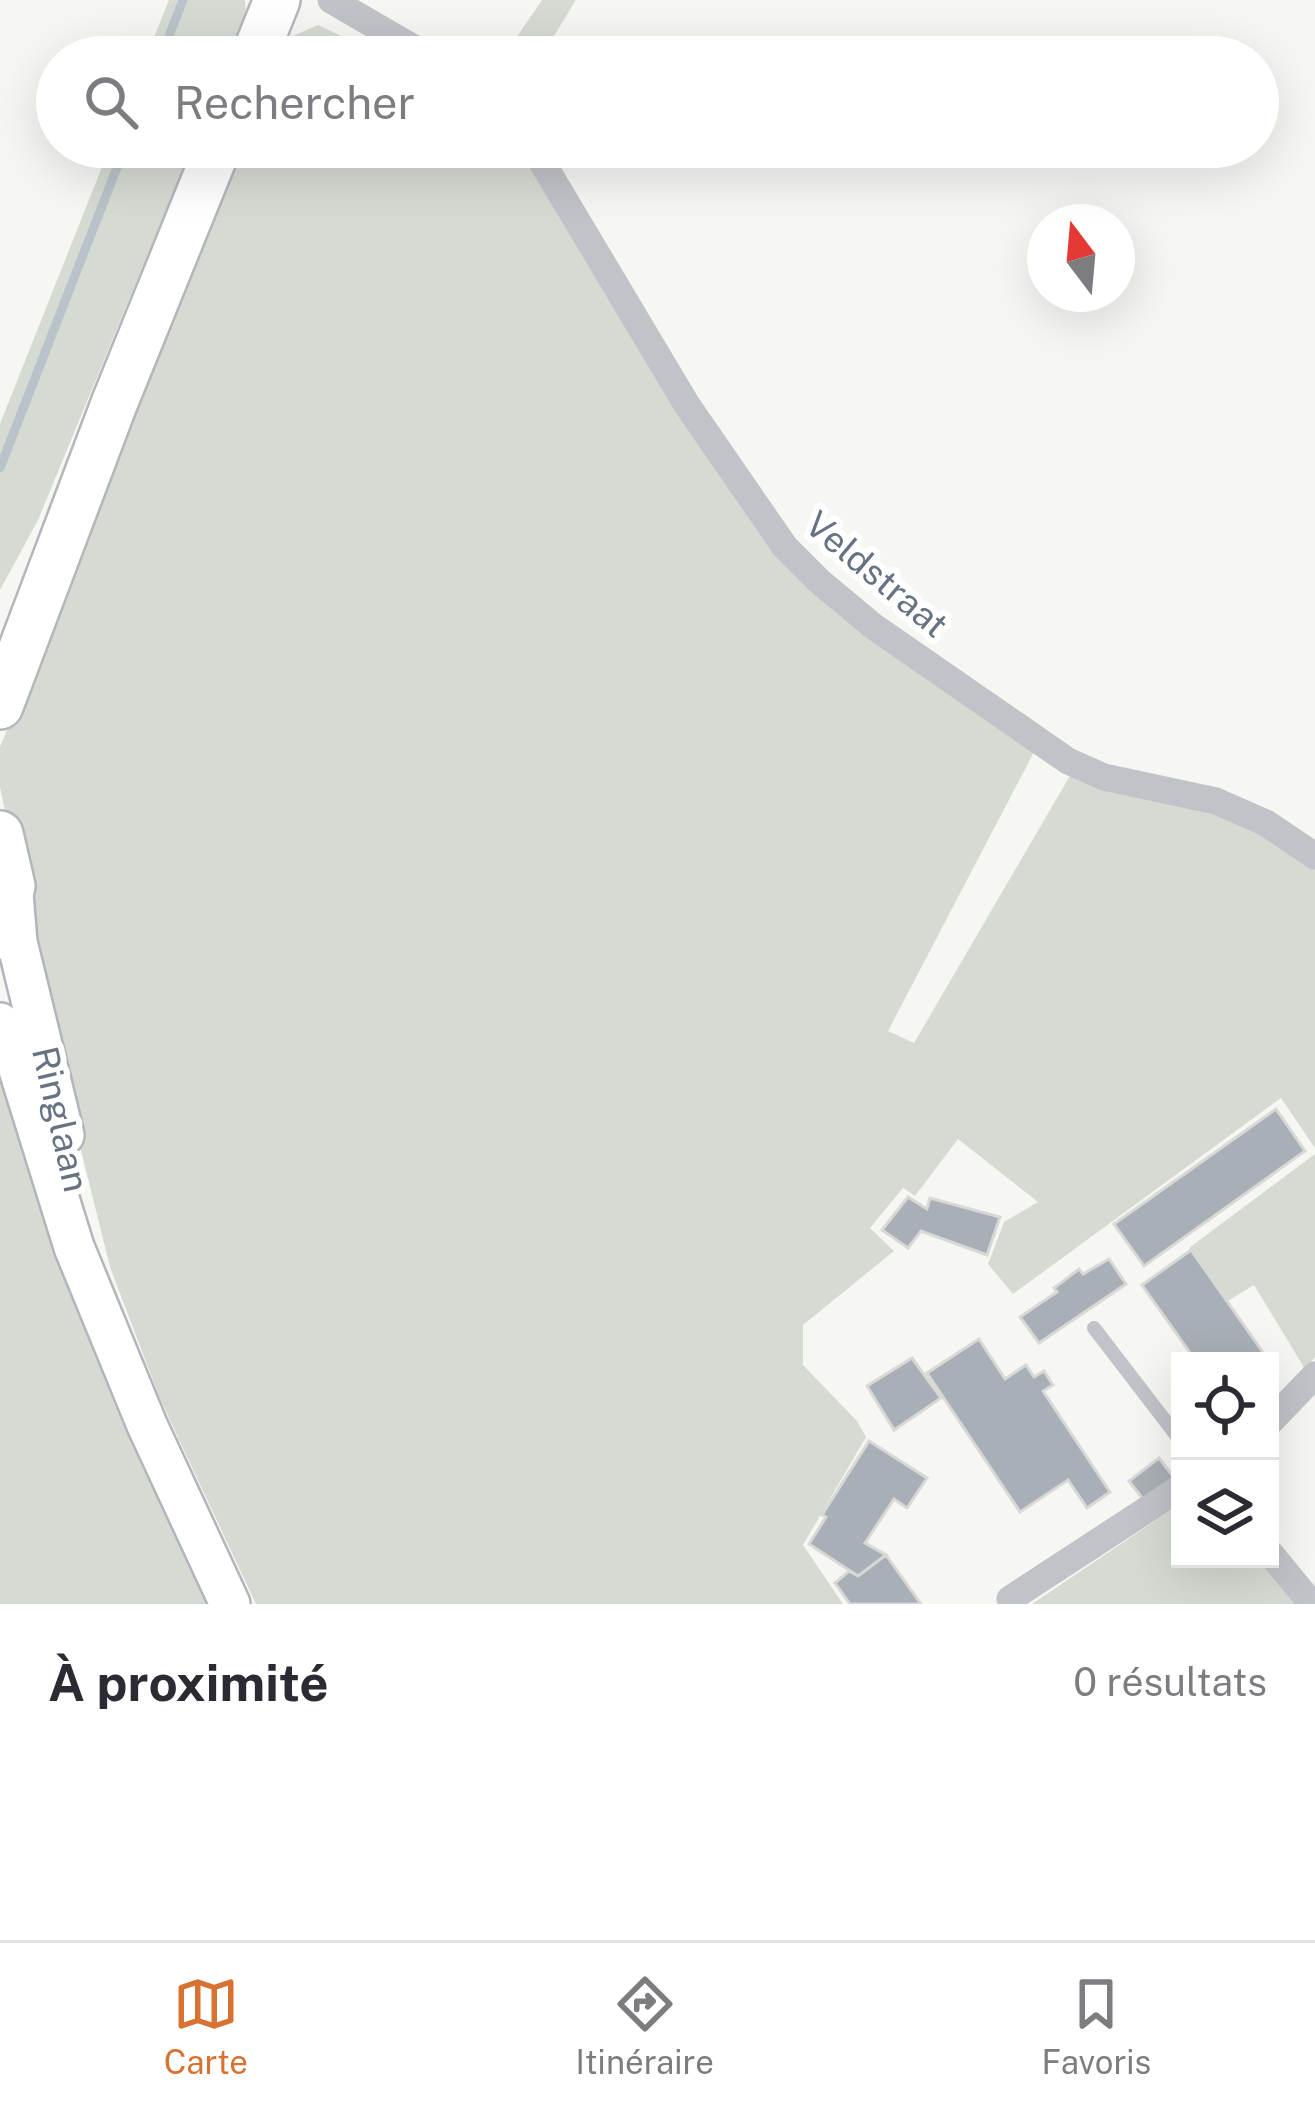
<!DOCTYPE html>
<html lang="fr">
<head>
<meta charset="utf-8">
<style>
  :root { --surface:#fff; --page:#f2f2f3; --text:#2b2b33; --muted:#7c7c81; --line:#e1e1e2; --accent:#d87232 }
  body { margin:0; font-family:"Public Sans",sans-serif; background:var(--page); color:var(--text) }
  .controls { position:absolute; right:36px; bottom:36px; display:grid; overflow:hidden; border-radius:0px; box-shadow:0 12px 48px #0002 }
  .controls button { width:108px; height:108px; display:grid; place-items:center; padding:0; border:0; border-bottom:3px solid var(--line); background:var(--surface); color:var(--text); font:60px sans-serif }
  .compass { position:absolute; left:1027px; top:204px; width:108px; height:108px; border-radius:50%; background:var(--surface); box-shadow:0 12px 48px #0002; rotate:344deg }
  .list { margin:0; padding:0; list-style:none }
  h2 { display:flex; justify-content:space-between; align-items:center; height:156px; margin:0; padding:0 48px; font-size:51px }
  h2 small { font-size:39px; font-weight:400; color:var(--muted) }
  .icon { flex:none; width:66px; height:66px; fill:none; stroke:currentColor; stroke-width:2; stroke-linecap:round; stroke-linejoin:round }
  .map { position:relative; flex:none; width:1315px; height:1604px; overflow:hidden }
  .search { position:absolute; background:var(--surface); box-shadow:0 12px 48px #0002; left:36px; right:36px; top:36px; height:132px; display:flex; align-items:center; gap:30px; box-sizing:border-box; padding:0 42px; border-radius:66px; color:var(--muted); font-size:45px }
  .sheet { height:336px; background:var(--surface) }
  nav { display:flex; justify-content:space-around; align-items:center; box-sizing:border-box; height:168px; border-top:3px solid var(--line); background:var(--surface); font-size:33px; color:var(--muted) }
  nav a { display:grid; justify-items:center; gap:6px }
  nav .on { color:var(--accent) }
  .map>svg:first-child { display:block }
  .green { fill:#d5dbd3 }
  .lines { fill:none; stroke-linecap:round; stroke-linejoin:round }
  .stream { stroke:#bac3c9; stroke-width:9 }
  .building { fill:#a9afb6; stroke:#d8d8d6; stroke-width:3 }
  .secondary-casing { stroke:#b2b6bc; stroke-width:44 }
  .primary-casing { stroke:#b3b6bb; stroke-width:50 }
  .lane { stroke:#c0c3c7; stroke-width:14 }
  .street { stroke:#c0c3c7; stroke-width:27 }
  .secondary { stroke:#fff; stroke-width:39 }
  .primary { stroke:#fff; stroke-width:45 }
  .labels { text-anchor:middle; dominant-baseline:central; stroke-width:12; stroke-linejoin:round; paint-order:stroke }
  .street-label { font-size:36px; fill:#677283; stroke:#fff }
</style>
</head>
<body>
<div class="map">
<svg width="1315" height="1604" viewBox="0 0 1315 1604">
  <rect width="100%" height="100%" fill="#f6f6f3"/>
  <path class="green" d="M169,0H245L246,12L228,57H146Z
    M542,0H576L541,57H503Z
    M318,25L386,57H279L286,39Z
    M110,147H192L38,520L0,590V424Z
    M244,147H522L755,525L1034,752L888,1031L914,1043L1071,774L1215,814L1250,829L1315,866V1148L1281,1098L1013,1294L988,1264L1004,1222L1038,1202L958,1139L915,1196L903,1188L870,1228L894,1251L803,1325V1365L857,1421L866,1437L803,1545L843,1604H256L160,1399L110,1267L26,929L21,846L5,811L0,787V747Z
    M0,1047L209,1604H0Z
    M1315,1154V1357L1305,1369L1254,1285L1228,1301L1189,1248Z
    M1180,1504V1559H1267L1303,1604H1032Z"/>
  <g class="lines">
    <path class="stream" d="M161,57L183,0
      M0,468L125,147"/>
  </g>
  <path class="building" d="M1276,1109L1305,1151L1144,1266L1114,1224Z
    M908,1197L927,1209L930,1198L1000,1217L987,1255L921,1231L908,1248L882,1230Z
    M1191,1250L1269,1361H1196L1142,1285Z
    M1109,1259L1126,1284L1039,1343L1020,1317L1057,1292L1054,1288L1079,1269L1083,1274Z
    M979,1339L1005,1379L1026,1365L1034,1377L1044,1371L1053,1385L1043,1391L1110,1492L1087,1508L1068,1480L1020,1512L927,1373Z
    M912,1358L941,1398L894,1430L867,1386Z
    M869,1441L927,1478L907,1508L894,1499L865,1543L886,1555L858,1576L809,1544L826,1517L822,1515Z
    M1159,1458L1176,1480L1146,1503L1129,1481Z
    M886,1555L921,1604H850L835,1583L849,1571L858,1576Z"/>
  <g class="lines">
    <g class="secondary-casing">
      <path id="secondary" d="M13,894L17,942L64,1135
        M0,1023L15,1057L74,1247L147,1425L230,1604"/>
    </g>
    <g class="primary-casing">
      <path id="primary" d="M254,57L277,0
        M0,706L114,404L218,147
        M0,834L12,886L0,936"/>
    </g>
    <path class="lane" d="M1094,1328L1180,1440"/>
    <path class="street" d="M331,0L429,57
      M533,147L687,405L785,547L819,581L873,626L1068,761L1104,777L1216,801L1266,823L1315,856
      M1270,1422L1315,1375
      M1270,1553L1312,1604
      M1010,1599L1180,1488"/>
    <use href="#secondary" class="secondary"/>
    <use href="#primary" class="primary"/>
  </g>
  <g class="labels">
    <g class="street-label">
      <text transform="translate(877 574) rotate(40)">Veldstraat</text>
      <text transform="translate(61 1119) rotate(77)">Ringlaan</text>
    </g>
  </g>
</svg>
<div class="controls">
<button><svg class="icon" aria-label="locate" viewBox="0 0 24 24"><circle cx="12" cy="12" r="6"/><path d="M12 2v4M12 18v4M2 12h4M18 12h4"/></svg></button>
<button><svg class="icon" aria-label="layers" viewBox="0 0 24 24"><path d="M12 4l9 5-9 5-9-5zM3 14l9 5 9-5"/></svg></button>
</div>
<svg class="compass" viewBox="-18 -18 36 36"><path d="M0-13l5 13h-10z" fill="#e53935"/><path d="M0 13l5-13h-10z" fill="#7c7c81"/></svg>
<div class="search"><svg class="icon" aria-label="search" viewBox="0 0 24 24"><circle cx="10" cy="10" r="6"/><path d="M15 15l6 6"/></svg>Rechercher</div>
</div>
<section class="sheet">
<h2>À proximité<small>0 résultats</small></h2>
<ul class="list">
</ul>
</section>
<nav>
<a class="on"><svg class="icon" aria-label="map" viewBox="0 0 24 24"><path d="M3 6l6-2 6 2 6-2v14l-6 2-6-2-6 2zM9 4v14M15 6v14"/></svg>Carte</a>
<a><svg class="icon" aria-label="directions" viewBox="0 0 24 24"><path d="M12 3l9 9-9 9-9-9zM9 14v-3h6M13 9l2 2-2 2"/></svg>Itinéraire</a>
<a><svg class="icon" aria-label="saved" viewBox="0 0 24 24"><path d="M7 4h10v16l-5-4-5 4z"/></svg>Favoris</a>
</nav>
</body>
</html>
